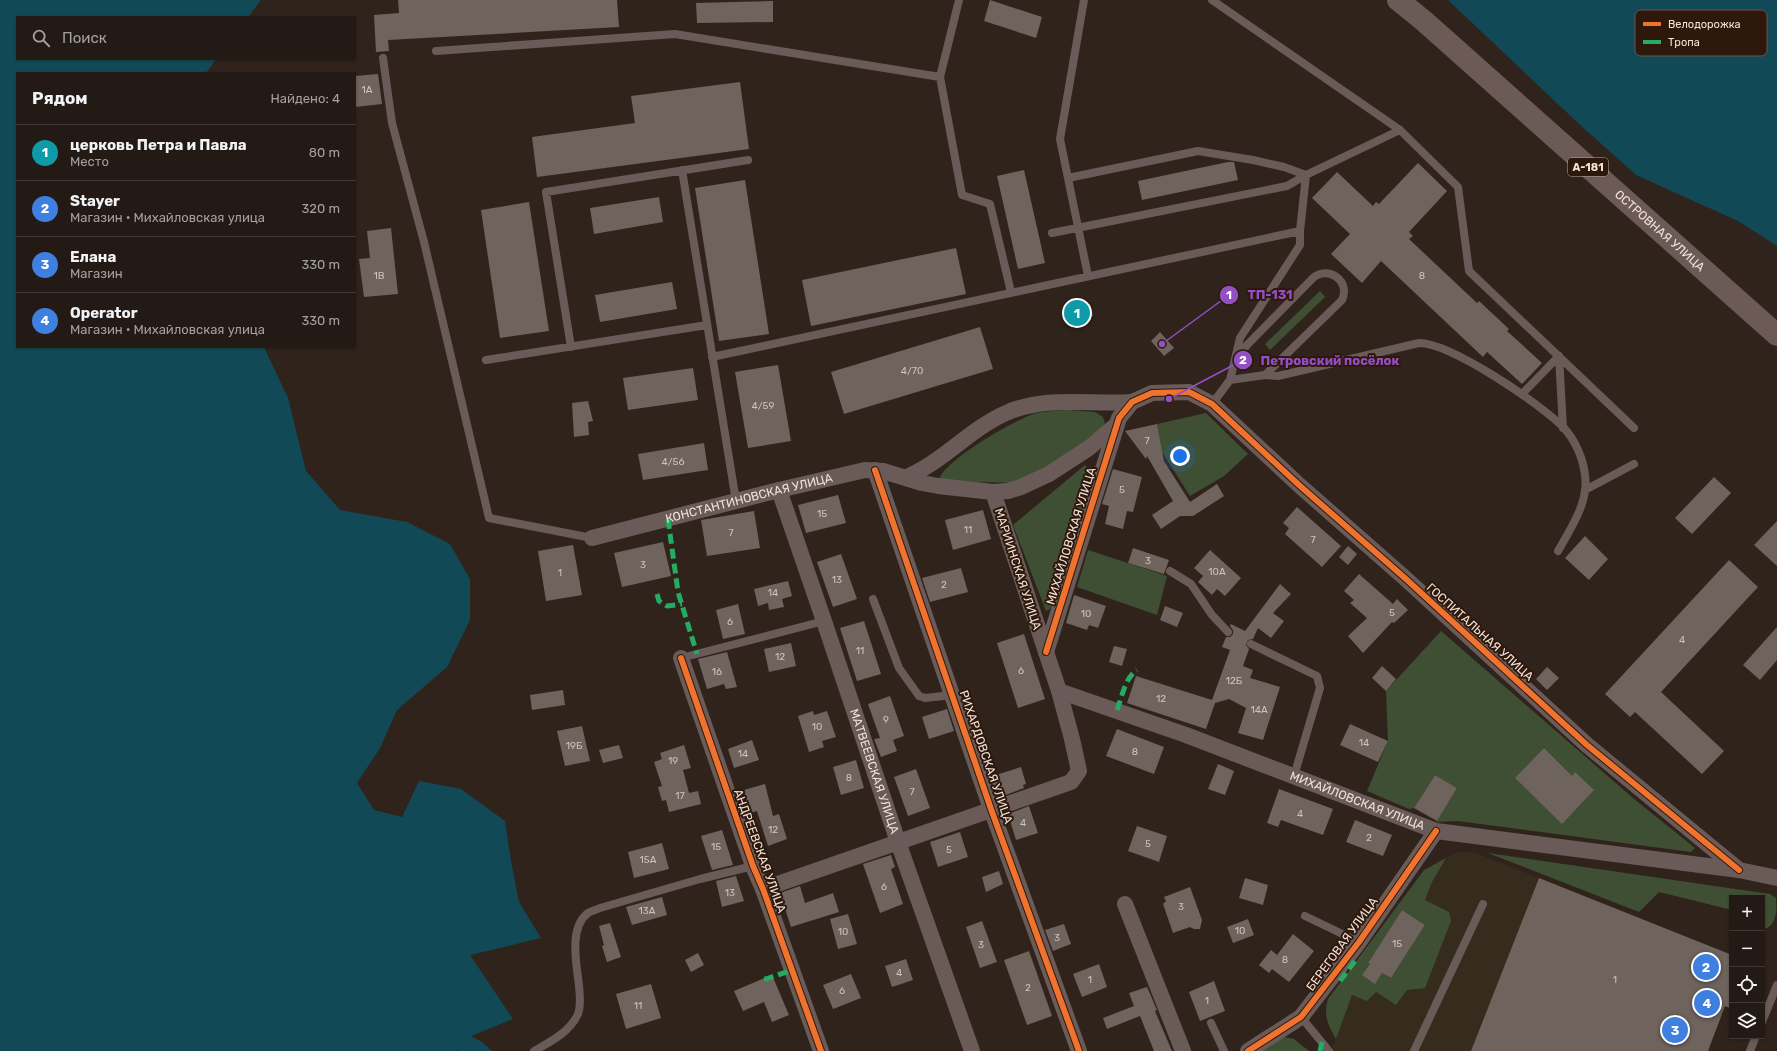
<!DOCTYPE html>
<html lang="ru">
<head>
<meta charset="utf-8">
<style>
  :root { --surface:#241a15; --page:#302722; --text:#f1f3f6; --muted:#a3a1a0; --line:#413834; --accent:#bca0f2 }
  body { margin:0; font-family:Rubik,sans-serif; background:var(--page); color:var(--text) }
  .controls { position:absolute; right:12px; bottom:12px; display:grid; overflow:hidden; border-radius:0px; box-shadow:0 1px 3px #0004 }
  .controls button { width:36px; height:36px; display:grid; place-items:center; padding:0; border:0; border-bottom:1px solid var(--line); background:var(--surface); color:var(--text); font:20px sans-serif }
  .you { position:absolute; left:1180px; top:456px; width:14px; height:14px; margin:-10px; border:3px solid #fff; border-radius:50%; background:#1a73e8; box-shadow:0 0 0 6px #1a73e833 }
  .badge { display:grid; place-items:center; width:26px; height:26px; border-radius:50%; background:var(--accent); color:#fff; font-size:13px; font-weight:700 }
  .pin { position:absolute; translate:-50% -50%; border:2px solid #fff; box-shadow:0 1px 4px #0006 }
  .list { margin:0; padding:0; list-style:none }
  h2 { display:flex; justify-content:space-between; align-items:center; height:52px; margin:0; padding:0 16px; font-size:17px }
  h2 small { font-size:13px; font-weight:400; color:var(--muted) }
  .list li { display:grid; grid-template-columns:26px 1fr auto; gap:12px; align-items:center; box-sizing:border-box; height:56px; padding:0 16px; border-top:1px solid var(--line) }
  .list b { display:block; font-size:15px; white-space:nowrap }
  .list p { margin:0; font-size:13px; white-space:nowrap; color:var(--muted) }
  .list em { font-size:13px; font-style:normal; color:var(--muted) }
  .icon { flex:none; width:22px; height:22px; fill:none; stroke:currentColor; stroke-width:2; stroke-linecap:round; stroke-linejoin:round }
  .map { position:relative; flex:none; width:1777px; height:1051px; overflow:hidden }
  .search { position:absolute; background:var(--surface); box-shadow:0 1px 3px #0004; left:16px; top:16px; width:340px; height:44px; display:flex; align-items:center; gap:10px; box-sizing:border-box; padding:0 14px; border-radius:0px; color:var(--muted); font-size:15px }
  .panel { position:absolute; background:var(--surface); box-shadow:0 1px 3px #0004; left:16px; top:72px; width:340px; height:276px; border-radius:0px }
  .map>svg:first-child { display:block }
  .commercial { fill:#362c1d }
  .green { fill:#3f4f33; fill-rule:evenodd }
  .water { fill:#124957 }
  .building { fill:#6e635d }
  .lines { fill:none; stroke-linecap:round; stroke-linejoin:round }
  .lane { stroke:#6a5b58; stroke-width:8 }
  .street { stroke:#6a5b58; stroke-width:16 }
  .primary { stroke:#6c5a57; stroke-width:22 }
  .quiet { stroke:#26ab63; stroke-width:5; stroke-dasharray:10 5; stroke-linecap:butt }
  .cycleway-casing { stroke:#2e180b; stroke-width:8 }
  .cycleway { stroke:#ef722f; stroke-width:6 }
  .labels { text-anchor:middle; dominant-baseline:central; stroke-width:4; stroke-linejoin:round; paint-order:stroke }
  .number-label { font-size:10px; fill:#d0c2ba }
  .shield { fill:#2e180b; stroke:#b6a59b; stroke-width:1 }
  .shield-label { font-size:11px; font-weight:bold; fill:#f1e1d9 }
  .street-label { font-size:12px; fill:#f1e1d9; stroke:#2e180b }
  .key { fill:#2e180b; stroke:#685449; stroke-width:1 }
  .key-label { font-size:11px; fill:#f1e1d9 }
  .leader { fill:none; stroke:#9350c4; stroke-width:1.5 }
  .callout-dot { fill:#9350c4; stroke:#2e180b; stroke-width:1.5 }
  .mark-label { font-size:12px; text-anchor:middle; font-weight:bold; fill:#fff }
  .callout-label { font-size:13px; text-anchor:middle; font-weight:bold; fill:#9350c4; stroke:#2e180b; stroke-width:4; stroke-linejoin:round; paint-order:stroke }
</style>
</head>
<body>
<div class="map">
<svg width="1777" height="1051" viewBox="0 0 1777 1051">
  <rect width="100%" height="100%" fill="#30231c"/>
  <path class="commercial" d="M1459,852H1473L1539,878L1471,1051H1331L1352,995L1376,992L1396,1004L1449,912L1425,900L1432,882L1446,858Z"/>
  <path class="green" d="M1320,291L1325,297L1270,350L1265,344Z
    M1067,410L1095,412L1103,417L1105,424L1101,431L1065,460L1020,483L943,481L940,477C952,456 1010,423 1033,414C1043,411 1056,411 1067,410Z
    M1206,413L1248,454L1224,476L1190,496L1162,452L1157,424Z
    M1085,465L1092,474L1057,605L1046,611L1013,525Z
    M1088,550L1167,576L1157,615L1077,587Z
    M1441,631L1633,798L1695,848L1691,852L1458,821L1436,822L1457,788L1435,775L1414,808L1409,809L1367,791L1388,741L1386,691Z
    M1488,853L1770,894L1776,898C1777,909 1777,928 1762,929V898H1732V910L1659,892L1639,912Z
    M1446,858L1432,882L1425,900L1449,912L1451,921L1425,988L1407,990L1396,1005L1376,992L1367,1001L1352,995L1336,1039C1328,1025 1323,1015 1328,999L1424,870ZM1402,910L1425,925L1391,978L1382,973L1375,983L1363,975L1370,964L1368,963Z
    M1285,1037L1294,1039L1309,1051H1259L1277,1039Z"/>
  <path class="water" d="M0,0H261L248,17H17V59H216L206,73H17V347H264L288,398L306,471L340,510L407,522L450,544L470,579V620L447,667L397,710L380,748L357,783L374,810L402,817L419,781L461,789L505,821L511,861L519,902L541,938L470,955L513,1019L471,1036L482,1042L492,1051H459L457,1050L456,1051H0Z
    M1448,0H1777V246L1738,221L1636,175L1578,123Z"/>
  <path class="building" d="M398,0H617L619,27L388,40L389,51L376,52L374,15L399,13Z
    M990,0L1042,17L1036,38L984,21Z
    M773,1V22L697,23L696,3Z
    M378,74L382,104L355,107V76Z
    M740,82L749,149L537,177L532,137L635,123L631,96Z
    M1228,162H1234L1238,180L1142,200L1138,181Z
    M1418,163L1447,191L1409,232L1413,236L1409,239L1477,303L1479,301L1509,329L1507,331L1542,363L1522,384L1487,352L1483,357L1381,261L1362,283L1331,254L1350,234L1312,198L1337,172L1373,206L1376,202L1379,204Z
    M1024,170L1045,263L1018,269L997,176Z
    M745,180L769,334L719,341L695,188Z
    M659,197L663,222L594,234L590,208Z
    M529,202L549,331L500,338L481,210Z
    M391,228L398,294L364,297L359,259L370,258L367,231Z
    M956,248L966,294L811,326L802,280Z
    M672,282L677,309L600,322L595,295Z
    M1090,304L1093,316L1065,321L1062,310Z
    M980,327L993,369L844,414L831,372Z
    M1160,332L1174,348L1164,356L1151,341Z
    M778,365L791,441L748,448L735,372Z
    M693,368L698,400L628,410L623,378Z
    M588,401L593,421L588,422L589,435L574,437L572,403Z
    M1157,424L1164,461L1190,502L1217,484L1224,496L1193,516H1180L1161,529L1152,515L1173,501L1147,456L1146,459L1125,431Z
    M704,443L708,470L643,480L638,454Z
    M1113,469L1142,477L1133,512L1127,511L1123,529L1105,524L1109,506L1102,504Z
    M1714,477L1731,493L1692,534L1675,518Z
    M838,495L846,523L806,533L798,505Z
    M1297,507L1341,546L1322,567L1285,534L1289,528L1283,523Z
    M983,510L991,539L953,550L945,520Z
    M754,511L760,548L707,556L701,520Z
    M1777,521V566L1754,545Z
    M1585,536L1608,559L1589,580L1565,558Z
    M663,542L671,576L622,587L614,553Z
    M573,545L582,595L546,601L538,551Z
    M1348,546L1357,554L1348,565L1339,557Z
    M1133,548L1169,560L1164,574L1128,563Z
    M1210,550L1241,578L1225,596L1217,589L1212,595L1198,582L1203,576L1194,568Z
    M841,554L857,599L833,607L817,562Z
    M1729,560L1758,587L1661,692L1724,751L1702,774L1635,712L1630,717L1605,694Z
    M961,568L968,592L930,602L922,578Z
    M1359,574L1393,604L1397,599L1408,610L1394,623L1392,622L1363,653L1348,636L1367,618L1350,603L1354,600L1344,591Z
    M788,581L792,596L782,599L784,607L769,610L768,603L758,606L754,589Z
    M1280,584L1291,594L1273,613L1284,621L1271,638L1258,628L1253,639L1248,640L1246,645L1249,649L1243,666L1253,670L1250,678L1280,687L1263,740L1238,733L1246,708L1229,699L1215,703L1206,729L1127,703L1136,676L1212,700L1230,650L1222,647L1226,637H1230L1233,634V630L1230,626L1231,624L1245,631Z
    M1074,595L1106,606L1098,628L1089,625L1087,630L1066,623Z
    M738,604L745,634L723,639L716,610Z
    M1165,606L1183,613L1177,627L1160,620Z
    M864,621L881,674L857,681L840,628Z
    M1777,627V660L1760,680L1743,665Z
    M1024,634L1045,699L1018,708L997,643Z
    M791,643L796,666L769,672L764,649Z
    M1114,646L1127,649L1122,666L1109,662Z
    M727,652L737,687L726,689L724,684L707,689L698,659Z
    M1382,666L1396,679L1386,691L1372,678Z
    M1547,667L1559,678L1547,690L1536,679Z
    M563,690L565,705L532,710L530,695Z
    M890,696L904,736L893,740L897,751L881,757L874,739L880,738L868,704Z
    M947,709L954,731L929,739L922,717Z
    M813,711L814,715L827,711L836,737L822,741L824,747L809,752L798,716Z
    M1350,724L1388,741L1378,762L1340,745Z
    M582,726L590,761L565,766L557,731Z
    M1117,729L1164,747L1154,774L1106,756Z
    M752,740L759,760L734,768L728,749Z
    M619,745L623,758L603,763L599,750Z
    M684,745L691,768L683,770L689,793L698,791L701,804L669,812L666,800L662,801L658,787L662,786L654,762L662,759L660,753Z
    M1544,748L1572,776L1575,772L1594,790L1562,824L1515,778Z
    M856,760L864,788L841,795L833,767Z
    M1218,764L1234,771L1225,795L1208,789Z
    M1021,767L1026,784L1023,785L1024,788L1003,796L1001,792L996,793L990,777Z
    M916,769L930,808L908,816L894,777Z
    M1435,775L1457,788L1437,821L1414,808Z
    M765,784L773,816L779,814L787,839L768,846L757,811L750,813L744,790Z
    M1279,789L1333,809L1323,835L1281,820L1278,827L1267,823Z
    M1029,806L1038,833L1016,840L1008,814Z
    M1355,820L1392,835L1383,856L1346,842Z
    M1137,826L1167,836L1159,862L1128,851Z
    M722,830L733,865L712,870L701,836Z
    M960,832L968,857L938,867L930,842Z
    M662,843L669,869L634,878L628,852Z
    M891,855L895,867L891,869L903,904L880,913L863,864Z
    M999,871L1003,884L986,892L982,877Z
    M736,876L744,901L722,907L716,881Z
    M1245,878L1268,885L1263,905L1239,898Z
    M1539,878L1732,955V1009L1725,1006L1708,1051H1471Z
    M800,886L805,903L833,893L839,912L791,927L780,893Z
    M1190,887L1202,920L1200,929H1194L1190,927L1173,933L1163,904L1166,901L1164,897Z
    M662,897L667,915L632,925L626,907Z
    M1402,910L1425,925L1391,978L1382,973L1375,984L1362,975L1370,964L1368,963Z
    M848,914L857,944L838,949L830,919Z
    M1248,919L1254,935L1233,943L1227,927Z
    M982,921L997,962L980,968L966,927Z
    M610,923L621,957L607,962L602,946L604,945L599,926Z
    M1064,924L1071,944L1053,951L1045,930Z
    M1293,934L1314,951L1289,982L1272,969L1269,973L1259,965L1271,950L1277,955Z
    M1029,951L1052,1016L1027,1025L1004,960Z
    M698,953L704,965L691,972L685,960Z
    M906,959L913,980L892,987L885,966Z
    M1099,964L1107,987L1082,997L1073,974Z
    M851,974L861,998L833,1009L823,985Z
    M772,975L789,1015L772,1022L764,1002L743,1011L734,991Z
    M1214,981L1225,1011L1200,1021L1189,992Z
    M651,984L661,1018L626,1029L616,994Z
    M1147,987L1157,1010L1155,1011L1172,1051H1154L1140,1016L1107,1029L1103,1018L1134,1006L1129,993Z"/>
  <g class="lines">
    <path class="lane" d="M1084,0L1060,139L1088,276
      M1212,0L1400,130L1458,187L1469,271L1634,428
      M436,51L675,34L940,77L962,195L990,204L1011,292
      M383,58L392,123L424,242L489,518L592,538
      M940,77L959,0
      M682,170L736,501
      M1068,178L1198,151L1253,160L1284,167L1306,175
      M1052,233L1287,186L1306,175
      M571,347L546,192L748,160
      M1559,356L1563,428
      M712,357L1300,231
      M1237,359L1247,345L1313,278C1328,265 1351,281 1342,300L1265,375
      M486,360L707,325
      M1230,380L1265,375L1278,376L1419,343C1451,343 1541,404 1564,428C1575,440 1583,458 1585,475C1589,502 1571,528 1558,551
      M1522,394L1559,356
      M1212,404L1230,380L1240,338L1300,245V231L1306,175L1400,130
      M1585,490L1634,464
      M1170,571L1191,584L1212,615L1228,632
      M873,599L899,668L919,696L925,698L943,696L952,693
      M1251,644L1317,676L1320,688L1294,776
      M681,658L824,621
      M1305,916L1359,942
      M1301,1017L1329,1051
      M1762,1022L1777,985
      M1211,1023L1224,1051
      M534,1051C550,1042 570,1032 578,1014C581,1006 580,995 579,986C577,966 568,928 588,913C591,911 596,910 600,908L700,879L753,866
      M1414,1051L1483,904
      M1750,1051L1756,1036"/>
    <g class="street">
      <path d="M875,470L991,809L1079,1051"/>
      <path d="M907,477C944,461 970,429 1006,413C1046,395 1090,405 1132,402"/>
      <path id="s1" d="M779,490L824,621L898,842L972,1051"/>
      <path id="s2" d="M592,538L779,490L865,470L883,471L922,483L938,486L993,492L1008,491L1021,487L1049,474L1089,448L1116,425"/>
      <path d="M1046,652L1119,418L1132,402L1152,393L1189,392L1212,404L1299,485L1406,579L1587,745L1739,870"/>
      <path d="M681,658L753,866L763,889L821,1051"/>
      <path id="s3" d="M1059,691L1186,735L1436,831L1739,870L1777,878"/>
      <path d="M763,889L1071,782L1079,771L1072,739L1059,691L993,492"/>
      <path d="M1125,904L1183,1051"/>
      <path d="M1248,1051L1301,1017L1359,942L1436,831"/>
    </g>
    <path class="primary" id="s4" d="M1398,0L1424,21L1777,335"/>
    <path class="quiet" d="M668,519L678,592L697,654
      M657,594L659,601L667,606L682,604
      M1117,710C1122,697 1125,678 1137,670
      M767,977L766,979L792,970
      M1340,981L1357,958
      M1320,1051L1322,1042"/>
    <g class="cycleway-casing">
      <path id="cycleway" d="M875,470L991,809L1079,1051
        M1046,652L1119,418L1132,402L1152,393L1189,392L1212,404L1299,485L1406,579L1587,745L1739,870
        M681,658L753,866L763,889L821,1051
        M1248,1051L1301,1017L1359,942L1436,831"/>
    </g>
    <use href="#cycleway" class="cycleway"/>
  </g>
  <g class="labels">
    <g class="number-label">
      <text x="367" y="90">1А</text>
      <text x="379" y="276">1В</text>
      <text x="1422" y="276">8</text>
      <text x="912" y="371">4/70</text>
      <text x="763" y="406">4/59</text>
      <text x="1147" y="441">7</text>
      <text x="673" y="462">4/56</text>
      <text x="1122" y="490">5</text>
      <text x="822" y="514">15</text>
      <text x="968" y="530">11</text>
      <text x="731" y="533">7</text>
      <text x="1313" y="540">7</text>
      <text x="1148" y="561">3</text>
      <text x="643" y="565">3</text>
      <text x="1217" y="572">10А</text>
      <text x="560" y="573">1</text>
      <text x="837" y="580">13</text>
      <text x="944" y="585">2</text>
      <text x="773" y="593">14</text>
      <text x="1392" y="613">5</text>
      <text x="1086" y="614">10</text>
      <text x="730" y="622">6</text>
      <text x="1682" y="640">4</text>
      <text x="860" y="651">11</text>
      <text x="780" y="657">12</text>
      <text x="1021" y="671">6</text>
      <text x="717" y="672">16</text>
      <text x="1234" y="681">12Б</text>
      <text x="1161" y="699">12</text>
      <text x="1259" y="710">14А</text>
      <text x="886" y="720">9</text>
      <text x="817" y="727">10</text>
      <text x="1364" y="743">14</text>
      <text x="574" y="746">19Б</text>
      <text x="1135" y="752">8</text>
      <text x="743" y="754">14</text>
      <text x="673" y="761">19</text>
      <text x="849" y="778">8</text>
      <text x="912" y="792">7</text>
      <text x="680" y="796">17</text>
      <text x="1300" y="814">4</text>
      <text x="1023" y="823">4</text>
      <text x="773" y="830">12</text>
      <text x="1369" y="838">2</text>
      <text x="1148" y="844">5</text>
      <text x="716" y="847">15</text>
      <text x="949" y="850">5</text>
      <text x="648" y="860">15А</text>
      <text x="884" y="887">6</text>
      <text x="730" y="893">13</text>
      <text x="1181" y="907">3</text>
      <text x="647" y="911">13А</text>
      <text x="1240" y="931">10</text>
      <text x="843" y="932">10</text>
      <text x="1057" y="938">3</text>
      <text x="1397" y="944">15</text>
      <text x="981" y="945">3</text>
      <text x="1285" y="960">8</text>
      <text x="899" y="973">4</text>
      <text x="1090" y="980">1</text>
      <text x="1615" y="980">1</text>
      <text x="1028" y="988">2</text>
      <text x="842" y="991">6</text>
      <text x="1207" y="1001">1</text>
      <text x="638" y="1006">11</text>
    </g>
    <rect class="shield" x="1568" y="158" width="40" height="18" rx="3"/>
    <g class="shield-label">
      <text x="1588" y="167">А-181</text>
    </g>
    <g class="street-label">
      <text stroke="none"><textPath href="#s4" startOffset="349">ОСТРОВНАЯ УЛИЦА</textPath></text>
      <text stroke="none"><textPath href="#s2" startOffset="162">КОНСТАНТИНОВСКАЯ УЛИЦА</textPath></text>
      <text transform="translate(1071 536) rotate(-73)">МИХАЙЛОВСКАЯ УЛИЦА</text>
      <text transform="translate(1018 569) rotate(72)">МАРИИНСКАЯ УЛИЦА</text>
      <text transform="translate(1480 632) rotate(42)">ГОСПИТАЛЬНАЯ УЛИЦА</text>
      <text transform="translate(986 757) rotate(71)">РИХАРДОВСКАЯ УЛИЦА</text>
      <text stroke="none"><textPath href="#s1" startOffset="297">МАТВЕЕВСКАЯ УЛИЦА</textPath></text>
      <text stroke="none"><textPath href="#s3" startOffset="318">МИХАЙЛОВСКАЯ УЛИЦА</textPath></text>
      <text transform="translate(760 851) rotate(70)">АНДРЕЕВСКАЯ УЛИЦА</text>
      <text transform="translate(1342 944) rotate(-54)">БЕРЕГОВАЯ УЛИЦА</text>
    </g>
  </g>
  <rect x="1635" y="10" width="132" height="46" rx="6" class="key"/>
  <rect x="1643" y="22" width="18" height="4" fill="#ef722f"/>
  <rect x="1643" y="40" width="18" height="4" fill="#26ab63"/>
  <g class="key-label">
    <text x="1668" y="28">Велодорожка</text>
    <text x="1668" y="46">Тропа</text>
  </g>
  <path class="leader" d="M1162 344L1229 295M1169 399L1243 360"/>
  <g class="callout-dot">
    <circle cx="1162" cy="344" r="4"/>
    <circle cx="1169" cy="399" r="4"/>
    <circle cx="1229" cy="295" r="10"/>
    <circle cx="1243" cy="360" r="10"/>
  </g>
  <g class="mark-label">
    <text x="1229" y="299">1</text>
    <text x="1243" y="364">2</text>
  </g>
  <g class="callout-label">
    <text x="1270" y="299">ТП-131</text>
    <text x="1330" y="365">Петровский посёлок</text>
  </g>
</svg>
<div class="controls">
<button>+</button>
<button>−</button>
<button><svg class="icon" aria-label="locate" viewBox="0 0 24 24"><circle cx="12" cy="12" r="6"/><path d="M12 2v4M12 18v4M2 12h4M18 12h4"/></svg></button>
<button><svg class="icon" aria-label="layers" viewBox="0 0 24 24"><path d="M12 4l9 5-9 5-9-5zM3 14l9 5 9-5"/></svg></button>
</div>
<div class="you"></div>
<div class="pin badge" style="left:1077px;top:313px;background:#0f9aa8">1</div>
<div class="pin badge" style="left:1706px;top:967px;background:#3f7fe0">2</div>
<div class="pin badge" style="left:1675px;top:1030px;background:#3f7fe0">3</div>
<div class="pin badge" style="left:1707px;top:1003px;background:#3f7fe0">4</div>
<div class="search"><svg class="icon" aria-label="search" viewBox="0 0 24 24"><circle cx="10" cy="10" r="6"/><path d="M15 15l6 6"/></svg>Поиск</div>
<section class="panel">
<h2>Рядом<small>Найдено: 4</small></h2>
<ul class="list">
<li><span class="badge" style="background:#0f9aa8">1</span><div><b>церковь Петра и Павла</b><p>Место</p></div><em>80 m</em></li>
<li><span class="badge" style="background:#3f7fe0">2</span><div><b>Stayer</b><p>Магазин · Михайловская улица</p></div><em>320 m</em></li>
<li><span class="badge" style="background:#3f7fe0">3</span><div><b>Елана</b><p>Магазин</p></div><em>330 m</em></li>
<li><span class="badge" style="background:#3f7fe0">4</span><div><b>Operator</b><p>Магазин · Михайловская улица</p></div><em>330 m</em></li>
</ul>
</section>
</div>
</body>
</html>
